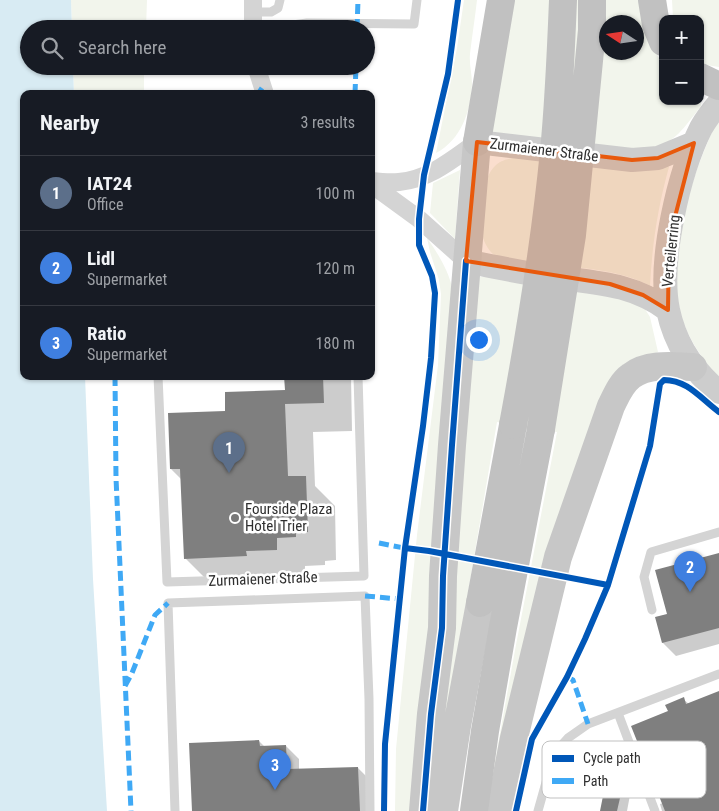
<!DOCTYPE html>
<html lang="en">
<head>
<meta charset="utf-8">
<style>
  :root { --surface:#171b24; --page:#20242c; --text:#f1f3f6; --muted:#9ea1a6; --line:#363941; --accent:#7c3aed }
  body { margin:0; font-family:"Roboto Condensed",sans-serif; background:var(--page); color:var(--text) }
  .controls { position:absolute; right:15px; top:15px; display:grid; overflow:hidden; border-radius:10px; box-shadow:0 1px 4px #0004 }
  .controls button { width:45px; height:45px; display:grid; place-items:center; padding:0; border:0; border-bottom:1px solid var(--line); background:var(--surface); color:var(--text); font:25px sans-serif }
  .compass { position:absolute; left:599px; top:15px; width:45px; height:45px; border-radius:50%; background:var(--surface); box-shadow:0 1px 4px #0004; rotate:282deg }
  .you { position:absolute; left:478px; top:339px; width:18px; height:18px; margin:-12px; border:4px solid #fff; border-radius:50%; background:#1a73e8; box-shadow:0 0 0 8px #1a73e833 }
  .badge { display:grid; place-items:center; width:32px; height:32px; border-radius:50%; background:var(--accent); color:#fff; font-size:16px; font-weight:700 }
  .pin { position:absolute; translate:-50% -41px; filter:drop-shadow(0 1px 2px #0008) }
  .pin::after { content:''; position:absolute; top:26px; width:18px; height:15px; background:inherit; clip-path:polygon(0 0,100% 0,50% 100%) }
  .list { margin:0; padding:0; list-style:none }
  h2 { display:flex; justify-content:space-between; align-items:center; height:65px; margin:0; padding:0 20px; font-size:21px }
  h2 small { font-size:16px; font-weight:400; color:var(--muted) }
  .list li { display:grid; grid-template-columns:32px 1fr auto; gap:15px; align-items:center; box-sizing:border-box; height:75px; padding:0 20px; border-top:1px solid var(--line) }
  .list b { display:block; font-size:19px; white-space:nowrap }
  .list p { margin:0; font-size:16px; white-space:nowrap; color:var(--muted) }
  .list em { font-size:16px; font-style:normal; color:var(--muted) }
  .icon { flex:none; width:28px; height:28px; fill:none; stroke:currentColor; stroke-width:2; stroke-linecap:round; stroke-linejoin:round }
  .map { position:relative; flex:none; width:719px; height:811px; overflow:hidden }
  .search { position:absolute; background:var(--surface); box-shadow:0 1px 4px #0004; left:20px; top:20px; width:355px; height:55px; display:flex; align-items:center; gap:12px; box-sizing:border-box; padding:0 18px; border-radius:28px; color:var(--muted); font-size:19px }
  .panel { position:absolute; background:var(--surface); box-shadow:0 1px 4px #0004; left:20px; top:90px; width:355px; height:290px; border-radius:10px }
  .map>svg:first-child { display:block }
  .green { fill:#f2f5ec; fill-rule:evenodd }
  .water { fill:#d8ebf3 }
  .shadow { fill:#0003 }
  .building { fill:#7f7f7f }
  .lines { fill:none; stroke-linecap:round; stroke-linejoin:round }
  .service { stroke:#d4d4d4; stroke-width:9 }
  .minor { stroke:#d4d4d4; stroke-width:18 }
  .secondary { stroke:#cdcdcd; stroke-width:24 }
  .primary { stroke:#c7c7c7; stroke-width:28 }
  .motorway { stroke:#c1c1c1; stroke-width:28 }
  .motorway-bridge { stroke:#c1c1c1; stroke-width:28 }
  .quiet { stroke:#3fa9f5; stroke-width:5; stroke-dasharray:10 5; stroke-linecap:butt }
  .cycleway-casing { stroke:#fff; stroke-width:9 }
  .cycleway { stroke:#0057b8; stroke-width:6 }
  .marked { fill:#e8590c; fill-opacity:0.2; stroke:#e8590c; stroke-width:4; stroke-linejoin:round }
  .poi-dot { fill:#787878; stroke:#fff; stroke-width:2 }
  .labels { text-anchor:middle; dominant-baseline:central; stroke-width:5; stroke-linejoin:round; paint-order:stroke }
  .street-label { font-size:15px; fill:#2f2f2f; stroke:#fff }
  .poi-label { font-size:15px; fill:#2f2f2f; stroke:#fff; text-anchor:start }
  .key { fill:#fff; stroke:#c1c1c1; stroke-width:1 }
  .key-label { font-size:14px; fill:#2f2f2f }
</style>
</head>
<body>
<div class="map">
<svg width="719" height="811" viewBox="0 0 719 811">
  <rect width="100%" height="100%" fill="#fff"/>
  <path class="green" d="M71,0H147L146,29H72Z
    M464,0H477C475,18 472,36 470,54C469,64 472,74 472,84C471,111 461,140 436,153L457,48Z
    M510,0H640L652,46L663,65V101H700V98L701,106C683,129 677,141 648,151L494,133L491,129ZM606,22H636V52H606Z
    M672,0H719V67L700,64V19H673Z
    M73,66H144V94H74Z
    M719,118V377C702,360 686,335 680,311C666,254 693,169 719,118Z
    M518,157L667,165L669,167C658,206 652,245 650,286C611,264 554,269 511,259C506,258 497,257 493,254C488,250 483,240 482,234C481,226 483,191 485,184C492,165 498,160 518,157Z
    M460,170L455,239L430,213L433,183Z
    M427,238C439,255 448,270 453,290L430,627L414,811H395L396,749L417,535L438,365L441,294L439,280L430,252Z
    M480,277H498L617,293L643,306L650,317L658,352L630,361L486,811L515,650L557,432L497,422L436,781L476,281Z"/>
  <path class="water" d="M0,0H71L72,29H29V66H73L74,94H24V376H85L93,579L107,811H0Z"/>
  <path class="shadow" d="M286,376H351L352,431L313,432L315,486L335,506L336,560L325,561V565L305,566V578L275,579V585L214,587L185,558L182,480L171,469L227,412L286,391Z
    M719,554V644L676,656L663,643L656,618L669,614Z
    M719,692V811H662L660,804L663,803L669,712L683,699L689,704Z
    M259,741L265,747L286,746L299,759V770L358,768L371,781L372,811H193Z
    M622,786L630,795L627,811H601Z"/>
  <path class="building" d="M284,376H323L324,403L285,404L288,476H306L308,532L296,533V537L277,538V550L246,551L247,556L184,559L180,469H170L168,413L225,411V392L285,390Z
    M719,553V628L662,643L655,617L667,614L655,570Z
    M719,691V811H665L631,726L668,711L665,705L684,697L686,704Z
    M259,740L260,746L286,745L287,769L358,767L360,811H192L189,743Z
    M606,781L623,785L617,811H600Z"/>
  <g class="lines">
    <path class="service" d="M253,12H271L278,8L280,0
      M264,29L307,23L414,24L417,0
      M158,376L167,582L364,576L358,376
      M652,610L644,577L651,552L719,532
      M618,713L655,811
      M175,811L168,603L365,596L369,699L370,811
      M538,811L552,761L559,748L568,738L588,724L719,674"/>
    <path class="minor" d="M253,29V0
      M256,66L265,94
      M371,181C380,182 390,183 399,182C430,179 453,159 477,142
      M371,184L419,219L466,261"/>
    <path class="secondary" d="M719,103C713,110 706,119 701,128C679,172 658,261 668,310C675,343 693,371 719,392
      M477,142L632,160L658,158L694,143
      M466,261C495,267 523,273 553,277C596,283 631,283 668,310"/>
    <path class="primary" d="M423,811L431,714L442,628L443,576L452,445L477,142
      M444,811L457,726L480,603
      M500,811L514,738L558,557L611,406C616,396 621,383 631,376C648,363 673,366 693,367"/>
    <path class="motorway" d="M652,0L656,25L663,42
      M700,77L719,86
      M477,142L501,0
      M480,603L513,425
      M474,811L485,731L503,627L541,429"/>
    <path class="motorway-bridge" d="M513,425C530,334 545,243 554,151C559,101 561,50 563,0
      M541,429L572,235L592,30V0"/>
    <path class="quiet" d="M357,29L358,0
      M258,94L262,88
      M355,94L356,66
      M115,376L116,478L131,811
      M379,543L409,549
      M365,596L400,599
      M567,677L573,680L588,724
      M125,686L132,673L155,615L168,603"/>
    <g class="cycleway-casing">
      <path id="cycleway" d="M405,548L429,551L608,585
        M384,811L385,744L405,548L423,426L431,358L435,293L432,276L419,245V219L424,175L448,74L458,0
        M423,811L431,714L442,628L443,576L452,445L466,261
        M516,811L532,739L567,677L585,639L608,585L650,446L660,384L664,380C688,380 701,399 719,412"/>
    </g>
    <use href="#cycleway" class="cycleway"/>
  </g>
  <path class="marked" d="M477,142L632,160L658,158L694,143L669,240L668,310L643,295L610,284L466,261Z"/>
  <circle class="poi-dot" cx="235" cy="518" r="5"/>
  <g class="labels">
    <g class="street-label">
      <text transform="translate(544 150) rotate(7)">Zurmaiener Straße</text>
      <text transform="translate(671 251) rotate(-84)">Verteilerring</text>
      <text transform="translate(263 579) rotate(-2)">Zurmaiener Straße</text>
    </g>
    <g class="poi-label">
      <text x="245" y="509">Fourside Plaza<tspan x="245" dy="17">Hotel Trier</tspan></text>
    </g>
  </g>
  <rect x="542" y="741" width="164" height="57" rx="8" class="key"/>
  <rect x="552" y="755" width="22" height="7" fill="#0057b8"/>
  <rect x="552" y="778" width="22" height="6" fill="#3fa9f5"/>
  <g class="key-label">
    <text x="583" y="763">Cycle path</text>
    <text x="583" y="786">Path</text>
  </g>
</svg>
<div class="controls">
<button>+</button>
<button>−</button>
</div>
<svg class="compass" viewBox="-18 -18 36 36"><path d="M0-13l5 13h-10z" fill="#e53935"/><path d="M0 13l5-13h-10z" fill="#9ea1a6"/></svg>
<div class="you"></div>
<div class="pin badge" style="left:229px;top:473px;background:#5c6f8a">1</div>
<div class="pin badge" style="left:690px;top:592px;background:#3f7fe0">2</div>
<div class="pin badge" style="left:275px;top:790px;background:#3f7fe0">3</div>
<div class="search"><svg class="icon" aria-label="search" viewBox="0 0 24 24"><circle cx="10" cy="10" r="6"/><path d="M15 15l6 6"/></svg>Search here</div>
<section class="panel">
<h2>Nearby<small>3 results</small></h2>
<ul class="list">
<li><span class="badge" style="background:#5c6f8a">1</span><div><b>IAT24</b><p>Office</p></div><em>100 m</em></li>
<li><span class="badge" style="background:#3f7fe0">2</span><div><b>Lidl</b><p>Supermarket</p></div><em>120 m</em></li>
<li><span class="badge" style="background:#3f7fe0">3</span><div><b>Ratio</b><p>Supermarket</p></div><em>180 m</em></li>
</ul>
</section>
</div>
</body>
</html>
